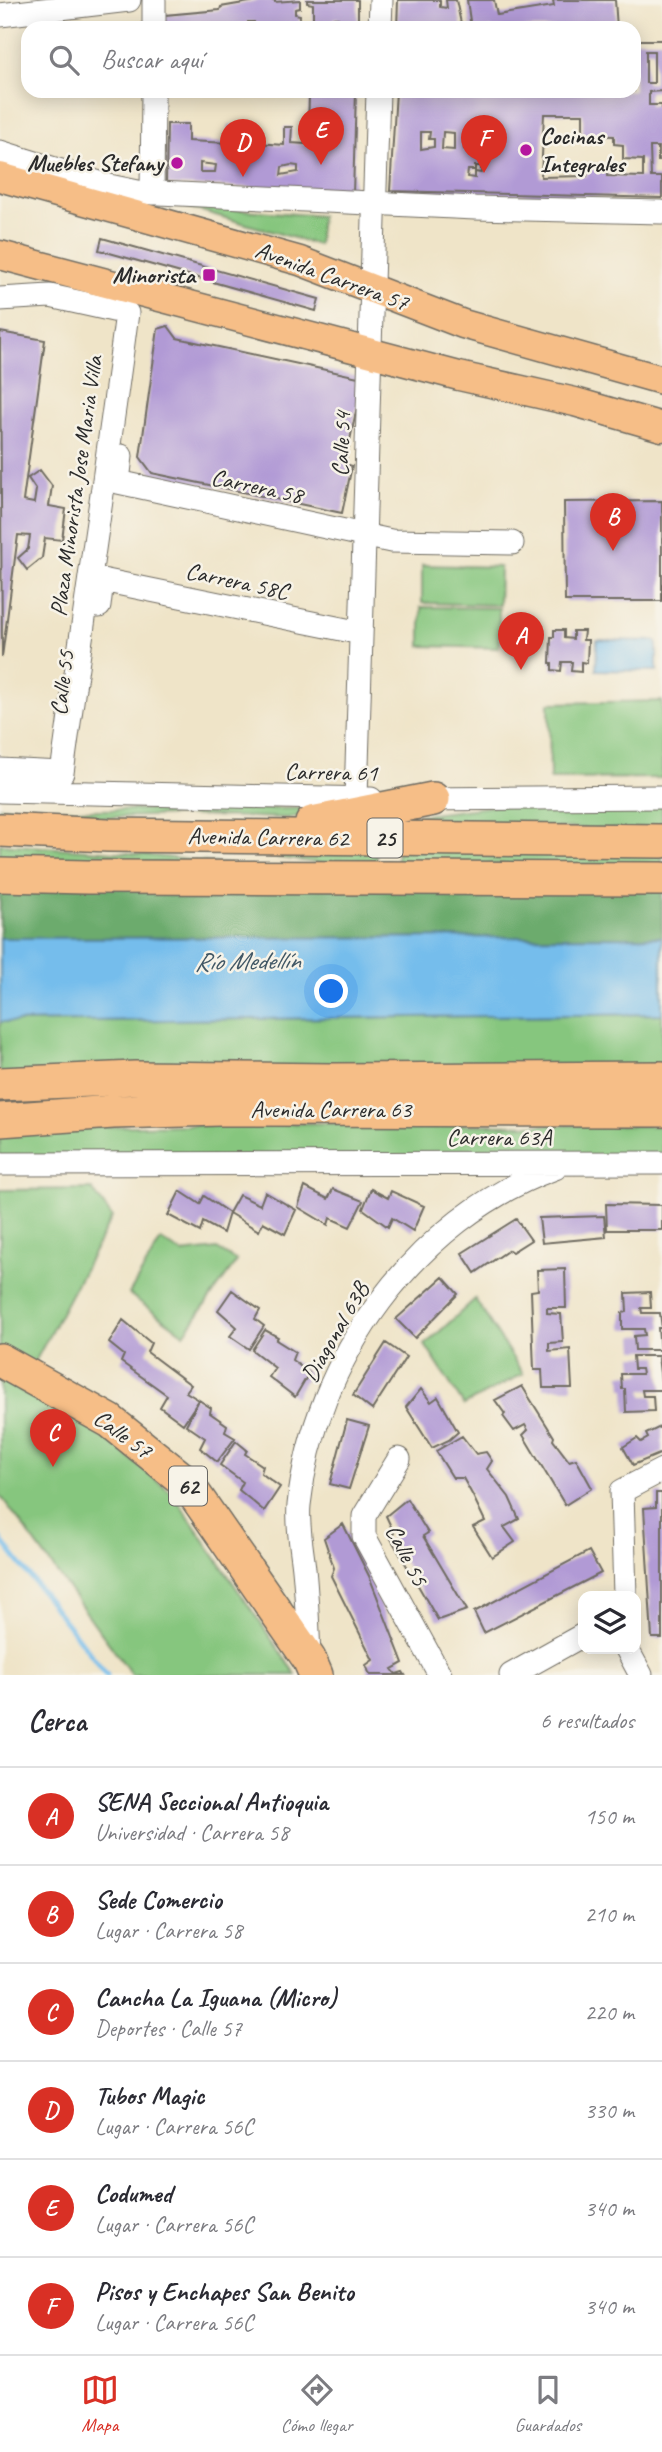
<!DOCTYPE html>
<html lang="es">
<head>
<meta charset="utf-8">
<style>
  :root { --surface:#fff; --page:#f2f2f3; --text:#2b2b33; --muted:#7c7c81; --line:#e1e1e2; --accent:#d93025 }
  body { margin:0; font-family:Caveat,sans-serif; background:var(--page); color:var(--text) }
  .controls { position:absolute; right:21px; bottom:21px; display:grid; overflow:hidden; border-radius:14px; box-shadow:0 4px 18px #0003 }
  .controls button { width:63px; height:63px; display:grid; place-items:center; padding:0; border:0; border-bottom:2px solid var(--line); background:var(--surface); color:var(--text); font:35px sans-serif }
  .you { position:absolute; left:332px; top:992px; width:24px; height:24px; margin:-18px; border:5px solid #fff; border-radius:50%; background:#1a73e8; box-shadow:0 0 0 10px #1a73e833 }
  .badge { display:grid; place-items:center; width:46px; height:46px; border-radius:50%; background:var(--accent); color:#fff; font-size:23px; font-weight:700 }
  .pin { position:absolute; translate:-50% -58px; filter:drop-shadow(0 2px 4px #0008) }
  .pin::after { content:''; position:absolute; top:37px; width:24px; height:21px; background:inherit; clip-path:polygon(0 0,100% 0,50% 100%) }
  .list { margin:0; padding:0; list-style:none }
  h2 { display:flex; justify-content:space-between; align-items:center; height:91px; margin:0; padding:0 28px; font-size:30px }
  h2 small { font-size:23px; font-weight:400; color:var(--muted) }
  .list li { display:grid; grid-template-columns:46px 1fr auto; gap:21px; align-items:center; box-sizing:border-box; height:98px; padding:0 28px; border-top:2px solid var(--line) }
  .list b { display:block; font-size:26px; white-space:nowrap }
  .list p { margin:0; font-size:23px; white-space:nowrap; color:var(--muted) }
  .list em { font-size:23px; font-style:normal; color:var(--muted) }
  .icon { flex:none; width:38px; height:38px; fill:none; stroke:currentColor; stroke-width:2; stroke-linecap:round; stroke-linejoin:round }
  .map { position:relative; flex:none; width:662px; height:1675px; overflow:hidden }
  .search { position:absolute; background:var(--surface); box-shadow:0 4px 18px #0003; left:21px; right:21px; top:21px; height:77px; display:flex; align-items:center; gap:18px; box-sizing:border-box; padding:0 24px; border-radius:21px; color:var(--muted); font-size:26px }
  .sheet { height:679px; background:var(--surface) }
  nav { display:flex; justify-content:space-around; align-items:center; box-sizing:border-box; height:98px; border-top:2px solid var(--line); background:var(--surface); font-size:19px; color:var(--muted) }
  nav a { display:grid; justify-items:center; gap:4px }
  nav .on { color:var(--accent) }
  .map>svg:first-child { display:block }
  .green { fill:#86c67e; stroke:#587854; stroke-width:2 }
  .forest { fill:#6cab6d; stroke:#4c6b4c; stroke-width:2 }
  .water { fill:#74bdec; stroke:#50748c; stroke-width:2 }
  .lines { fill:none; stroke-linecap:round; stroke-linejoin:round }
  .stream { stroke:#74bdec; stroke-width:5 }
  .building { fill:#b19ad5; fill-rule:evenodd }
  .minor-casing { stroke:#706c62; stroke-width:25 }
  .major-casing { stroke:#706c62; stroke-width:31 }
  .highway-casing { stroke:#706c62; stroke-width:36 }
  .minor { stroke:#fff; stroke-width:23 }
  .major { stroke:#f6be87; stroke-width:28 }
  .highway { stroke:#f6be87; stroke-width:33 }
  .poi-dot { fill:#b5179e; stroke:#f7f3e8; stroke-width:2.5 }
  .labels { text-anchor:middle; dominant-baseline:central; stroke-width:5; stroke-linejoin:round; paint-order:stroke }
  .shield { fill:#f7f3e8; stroke:#686764; stroke-width:2 }
  .shield-label { font-size:23px; font-weight:bold; fill:#2b2b2b }
  .poi-label { font-size:24px; font-weight:bold; fill:#2b2b2b; stroke:#f7f3e8; text-anchor:end }
  .street-label { font-size:24px; fill:#2b2b2b; stroke:#f7f3e8 }
  .water-label { font-size:26px; font-style:italic; fill:#415765; stroke:#f7f3e8 }
</style>
</head>
<body>
<div class="map">
<svg width="662" height="1675" viewBox="0 0 662 1675">
  <rect width="100%" height="100%" fill="#f7f3e8"/>
  <filter id="ink" filterUnits="userSpaceOnUse"><feTurbulence type="fractalNoise" baseFrequency=".0143" numOctaves="2"/><feDisplacementMap in="SourceGraphic" scale="14" xChannelSelector="R" yChannelSelector="G"/><feConvolveMatrix kernelMatrix="1 2 1 2 8 2 1 2 1" color-interpolation-filters="sRGB"/></filter>
  <filter id="wash" filterUnits="userSpaceOnUse"><feTurbulence type="fractalNoise" baseFrequency=".00686" numOctaves="4" result="noise"/><feDisplacementMap in="SourceGraphic" scale="28" xChannelSelector="R" yChannelSelector="G"/><feGaussianBlur stdDeviation="1.57" result="paint"/><feColorMatrix in="noise" values="0 0 0 0 0 0 0 0 0 0 0 0 0 0 0 0 0 1.4 0 .05"/><feComposite in="paint" operator="in"/></filter>
  <g filter="url(#wash)">
    <rect width="100%" height="100%" fill="#efe4c8"/>
    <path class="green" d="M181,205L321,216L318,245Z
      M422,565L500,567L499,605L422,603Z
      M421,607L499,608V648L421,646Z
      M662,701V778L550,779L549,703Z
      M662,803V830L354,824L510,804Z
      M0,807L89,810L352,808L288,818L178,815L89,818L0,817Z
      M0,844L128,853L234,865L0,859Z
      M397,849L662,855V867L397,863Z
      M230,851H376V864H325Z
      M662,1014V1070L0,1075V1022Z
      M291,1123L662,1126V1158H0V1135L86,1127Z
      M92,1189L112,1217L20,1390L101,1434L172,1493L296,1675H132L0,1495V1190Z
      M161,1240L182,1253L217,1249L237,1261L184,1334L129,1294Z
      M475,1299L523,1374L464,1405L425,1345Z"/>
    <path class="forest" d="M0,885L662,890V937L0,938Z"/>
    <path class="water" d="M597,640L657,641V671L596,670Z
      M662,937V1014L0,1022V938Z"/>
    <g class="lines">
      <path class="stream" d="M0,1538L107,1675"/>
    </g>
    <g id="blocks">
      <path class="building" d="M261,0H275V2L300,0V8L295,9V14L300,15L299,28H260V26H254V22H248V28H166L165,23V15L220,10L221,7Z
        M307,0H358V28H338V18H334V28H309V25H313V4L307,3Z
        M398,0H440V7L447,8L446,0H456L462,28H397Z
        M467,0H494L497,15L554,6L553,0H615L617,28H471Z
        M634,40H662V91L649,92V105H662V161H658V147H650L651,177H662V198L390,191L396,91H634ZM646,51H654V83H646ZM544,114H583V135L614,136V144L623,145V159L643,160V177L607,176V164H587V176L541,177ZM479,123H489L491,145L483,154L479,137ZM421,132H430L429,139H434V147L421,149ZM443,132L454,133V150L442,149ZM465,133H474L476,144L478,145L479,150L464,149ZM475,166H481V173L475,172V178L467,177L468,170H475Z
        M296,91H356L353,194L331,190L166,185L167,124H188V141L229,143V125L256,126V143L284,145V127H292L291,143L305,144V127L308,128L309,95L295,94ZM331,121H338L339,137H332ZM233,130L245,131V138H233ZM200,163L216,165L215,172H200ZM291,165L298,166V172L281,175L282,167Z
        M102,238L319,299L316,311L99,250Z
        M168,326L177,338L363,378L345,464L352,466L342,513L152,473L140,457L158,329Z
        M0,332L45,340L23,501L34,503L36,490L28,478L40,470L52,486L49,506L66,509L62,540L45,538L42,558L27,570L18,558L28,549L30,536L18,535L2,657Z
        M662,501V601H565L564,502Z
        M554,630H564V638L573,639V631H584L583,640H588L587,663L581,662V672L571,671L572,662H562L561,671L552,670V663H550L551,637H554Z
        M305,1187L328,1199L333,1189L363,1201L350,1227L330,1218L328,1225L298,1207Z
        M371,1189L388,1198L391,1191L424,1206L413,1231L392,1218L388,1227L363,1209Z
        M180,1191L200,1204L204,1196L229,1213L223,1233L203,1222L200,1232L168,1215Z
        M265,1192L296,1210L285,1234L263,1222L259,1231L229,1213L239,1195L260,1205Z
        M606,1204L662,1205V1230H607Z
        M604,1216L606,1237L542,1243L539,1218Z
        M516,1219L531,1240L512,1252L509,1250L475,1273L462,1253Z
        M565,1269L566,1308H547V1313L561,1314L563,1342L549,1343V1351L570,1349L572,1388H543L542,1370H534L531,1291L538,1290L537,1270Z
        M443,1277L458,1294L415,1338L396,1319Z
        M232,1290L260,1310L255,1319L264,1326L249,1349L230,1336L237,1327L218,1310Z
        M650,1292L651,1308H641L642,1313H660L662,1328H658L660,1350H635L634,1336L645,1335L644,1329H622V1313L627,1312L626,1293Z
        M123,1320L151,1343L147,1352L191,1385L186,1392L199,1400L211,1408L210,1413L227,1425L225,1432L235,1438L217,1462L200,1448L205,1438L186,1425L199,1400L183,1424L160,1407L167,1395L121,1362L124,1355L109,1343Z
        M265,1330L278,1337L276,1340L295,1352L292,1360L309,1373L295,1397L269,1377L275,1368L252,1350Z
        M386,1343L406,1357L372,1410L353,1395Z
        M633,1356H658L662,1390H642L643,1396H653L654,1411L626,1412L625,1389H622L621,1374H642L641,1369H634Z
        M522,1386L554,1437L553,1440L569,1461L576,1459L592,1488L565,1505L523,1435L528,1430L525,1425L514,1431L503,1416L505,1414L495,1400Z
        M421,1389L431,1402L438,1397L458,1432L449,1440L432,1448L406,1407Z
        M347,1420L369,1426L349,1489L330,1484Z
        M662,1426V1453L633,1465L623,1447L637,1438L641,1442L648,1438L646,1434Z
        M462,1436L476,1454L486,1452L492,1461L487,1469L509,1497L519,1519L504,1527L515,1542L492,1557L473,1527L485,1521L473,1496L463,1478H453L436,1451Z
        M236,1441L247,1450L245,1454L263,1466L261,1473L280,1487L264,1511L239,1490L243,1482L220,1465Z
        M656,1493H662V1638H652L644,1508L656,1507Z
        M407,1499L428,1533L423,1536L467,1610L438,1620L390,1537L394,1533L386,1516Z
        M343,1524L369,1576L403,1663L392,1669L396,1674L403,1672L405,1675H370L366,1665L373,1660L331,1576L334,1568L324,1538Z
        M589,1551L601,1573L484,1633L474,1612Z"/>
    </g>
  </g>
  <g filter="url(#ink)">
    <use href="#blocks" fill-opacity="0" stroke="#706c62" stroke-width="2"/>
    <g class="lines">
      <g class="minor-casing">
        <path id="minor" d="M0,15L129,0
          M154,28V0
          M380,28L381,0
          M0,152L109,186L138,192L475,208L662,212
          M152,193L153,91
          M0,299L50,296L127,313C107,467 83,620 62,773L0,770
          M121,456L118,482L391,541L512,543
          M99,606L102,580L361,633
          M0,791L371,799
          M356,798L378,91
          M420,799L662,797
          M0,1164L662,1163
          M399,1459L364,1516V1536L440,1675
          M625,1596L622,1491L662,1470
          M627,1649L641,1675
          M309,1659C308,1629 307,1599 304,1569C302,1549 297,1526 299,1505C314,1360 416,1218 555,1168
          M511,1675L583,1635"/>
      </g>
      <g class="major-casing">
        <path id="major" d="M0,177L300,261L463,324L662,380
          M0,255L459,376L575,402L662,427"/>
      </g>
      <g class="highway-casing">
        <path id="highway" d="M312,823L433,799
          M0,830L108,835L662,841
          M0,875L87,877L662,879
          M0,1084L135,1078L333,1080L662,1078
          M0,1120L113,1112L220,1109L662,1110
          M0,1360L110,1421L186,1482L309,1659L316,1675"/>
      </g>
      <use href="#minor" class="minor"/>
      <use href="#major" class="major"/>
      <use href="#highway" class="highway"/>
    </g>
  </g>
  <g class="poi-dot">
    <circle cx="526" cy="150" r="7"/>
    <circle cx="177" cy="163" r="7"/>
    <rect x="202" y="268" width="14" height="14" rx="3.5"/>
  </g>
  <g class="labels">
    <g class="shield">
      <rect x="367.5" y="818.5" width="35" height="39" rx="5"/>
      <rect x="169" y="1466.5" width="38" height="39" rx="5"/>
    </g>
    <g class="shield-label">
      <text x="385" y="838">25</text>
      <text x="188" y="1486">62</text>
    </g>
    <g class="poi-label">
      <text x="540" y="136" text-anchor="start">Cocinas<tspan x="540" dy="28">Integrales</tspan></text>
      <text x="163" y="163">Muebles Stefany</text>
      <text x="195" y="275">Minorista</text>
    </g>
    <g class="street-label">
      <text transform="translate(332 276) rotate(20)">Avenida Carrera 57</text>
      <text transform="translate(341 444) rotate(-88)">Calle 54</text>
      <text transform="translate(76 486) rotate(-82)">Plaza Minorista Jose Maria Villa</text>
      <text transform="translate(257 486) rotate(12)">Carrera 58</text>
      <text transform="translate(237 581) rotate(12)">Carrera 58C</text>
      <text transform="translate(62 683) rotate(-83)">Calle 55</text>
      <text transform="translate(331 772) rotate(1)">Carrera 61</text>
      <text transform="translate(268 837) rotate(1)">Avenida Carrera 62</text>
      <text x="331" y="1109">Avenida Carrera 63</text>
      <text x="499" y="1137">Carrera 63A</text>
      <text transform="translate(335 1332) rotate(-60)">Diagonal 63B</text>
      <text transform="translate(123 1434) rotate(36)">Calle 57</text>
      <text transform="translate(407 1555) rotate(63)">Calle 55</text>
    </g>
    <g class="water-label">
      <text transform="translate(247 961) rotate(-1)">Río Medellín</text>
    </g>
  </g>
</svg>
<div class="controls">
<button><svg class="icon" aria-label="layers" viewBox="0 0 24 24"><path d="M12 4l9 5-9 5-9-5zM3 14l9 5 9-5"/></svg></button>
</div>
<div class="you"></div>
<div class="pin badge" style="left:521px;top:670px">A</div>
<div class="pin badge" style="left:613px;top:551px">B</div>
<div class="pin badge" style="left:53px;top:1467px">C</div>
<div class="pin badge" style="left:243px;top:177px">D</div>
<div class="pin badge" style="left:321px;top:165px">E</div>
<div class="pin badge" style="left:484px;top:173px">F</div>
<div class="search"><svg class="icon" aria-label="search" viewBox="0 0 24 24"><circle cx="10" cy="10" r="6"/><path d="M15 15l6 6"/></svg>Buscar aquí</div>
</div>
<section class="sheet">
<h2>Cerca<small>6 resultados</small></h2>
<ul class="list">
<li><span class="badge">A</span><div><b>SENA Seccional Antioquia</b><p>Universidad · Carrera 58</p></div><em>150 m</em></li>
<li><span class="badge">B</span><div><b>Sede Comercio</b><p>Lugar · Carrera 58</p></div><em>210 m</em></li>
<li><span class="badge">C</span><div><b>Cancha La Iguana (Micro)</b><p>Deportes · Calle 57</p></div><em>220 m</em></li>
<li><span class="badge">D</span><div><b>Tubos Magic</b><p>Lugar · Carrera 56C</p></div><em>330 m</em></li>
<li><span class="badge">E</span><div><b>Codumed</b><p>Lugar · Carrera 56C</p></div><em>340 m</em></li>
<li><span class="badge">F</span><div><b>Pisos y Enchapes San Benito</b><p>Lugar · Carrera 56C</p></div><em>340 m</em></li>
</ul>
</section>
<nav>
<a class="on"><svg class="icon" aria-label="map" viewBox="0 0 24 24"><path d="M3 6l6-2 6 2 6-2v14l-6 2-6-2-6 2zM9 4v14M15 6v14"/></svg>Mapa</a>
<a><svg class="icon" aria-label="directions" viewBox="0 0 24 24"><path d="M12 3l9 9-9 9-9-9zM9 14v-3h6M13 9l2 2-2 2"/></svg>Cómo llegar</a>
<a><svg class="icon" aria-label="saved" viewBox="0 0 24 24"><path d="M7 4h10v16l-5-4-5 4z"/></svg>Guardados</a>
</nav>
</body>
</html>
